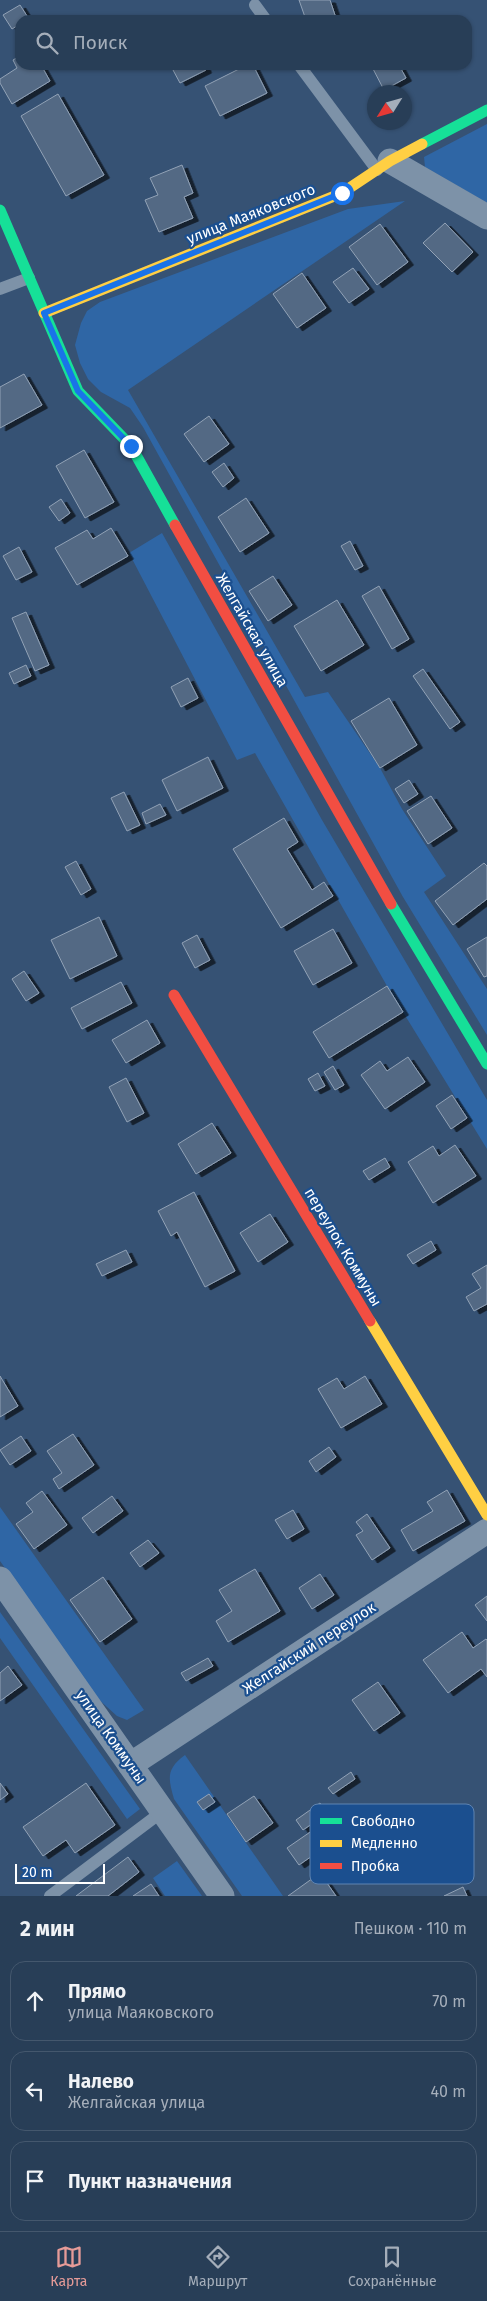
<!DOCTYPE html>
<html lang="ru">
<head>
<meta charset="utf-8">
<style>
  :root { --surface:#283e57; --page:#344961; --text:#f1f3f6; --muted:#a5aeba; --line:#44576d; --accent:#e69b98 }
  body { margin:0; font-family:"Fira Sans",sans-serif; background:var(--page); color:var(--text) }
  .compass { position:absolute; left:367px; top:85px; width:45px; height:45px; border-radius:50%; background:var(--surface); box-shadow:0 1px 4px #0004; rotate:233deg }
  .scale { position:absolute; left:15px; bottom:12px; width:90px; box-sizing:border-box; padding-left:5px; border:2px solid #fff; border-top:0; font-size:14px; line-height:18px; white-space:nowrap; color:#fff; -webkit-text-stroke:4px #1b4f8f; paint-order:stroke }
  .stop { position:absolute; width:15px; height:15px; margin:-11px; border:4px solid #1a73e8; border-radius:50%; background:#fff }
  .stop.end { background:#1a73e8; border-color:#fff; box-shadow:0 1px 5px #0008 }
  .list { margin:0; padding:0; list-style:none }
  h2 { display:flex; justify-content:space-between; align-items:center; height:65px; margin:0; padding:0 20px; font-size:21px }
  h2 small { font-size:16px; font-weight:400; color:var(--muted) }
  .list li { display:grid; grid-template-columns:32px 1fr auto; gap:15px; align-items:center; box-sizing:border-box; height:80px; margin:0 10px 10px; padding:0 10px; border:1px solid var(--line); border-radius:15px }
  .list b { display:block; font-size:19px; white-space:nowrap }
  .list p { margin:0; font-size:16px; white-space:nowrap; color:var(--muted) }
  .list em { font-size:16px; font-style:normal; color:var(--muted) }
  .icon { flex:none; width:28px; height:28px; fill:none; stroke:currentColor; stroke-width:2; stroke-linecap:round; stroke-linejoin:round }
  .map { position:relative; flex:none; width:487px; height:1896px; overflow:hidden }
  .search { position:absolute; background:var(--surface); box-shadow:0 1px 4px #0004; left:15px; right:15px; top:15px; height:55px; display:flex; align-items:center; gap:12px; box-sizing:border-box; padding:0 18px; border-radius:15px; color:var(--muted); font-size:19px }
  .sheet { height:335px; background:var(--surface) }
  nav { display:flex; justify-content:space-around; align-items:center; box-sizing:border-box; height:70px; border-top:1px solid var(--line); background:var(--surface); font-size:14px; color:var(--muted) }
  nav a { display:grid; justify-items:center; gap:2px }
  nav .on { color:var(--accent) }
  .map>svg:first-child { display:block }
  .green { fill:#2f66a5 }
  .building { fill:#526984; stroke:#92a2b6; filter:url(#shadow) }
  .lines { fill:none; stroke-linecap:round; stroke-linejoin:round }
  .lane { stroke:#7d92a8; stroke-width:12 }
  .street { stroke:#7d92a8; stroke-width:25 }
  .fast { stroke:#16e098; stroke-width:11 }
  .slow { stroke:#ffcf43; stroke-width:11 }
  .jam { stroke:#f24e42; stroke-width:11 }
  .route { stroke:#1a73e8; stroke-width:6 }
  .labels { text-anchor:middle; dominant-baseline:central; stroke-width:4.5; stroke-linejoin:round; paint-order:stroke }
  .street-label { font-size:15px; fill:#fff; stroke:#1b4f8f }
  .key { fill:#1b4f8f; stroke:#5f84b1; stroke-width:1 }
  .key-label { font-size:14px; fill:#fff }
</style>
</head>
<body>
<div class="map">
<svg width="487" height="1896" viewBox="0 0 487 1896">
  <defs>
    <filter id="shadow"><feDropShadow dx="5.5" dy="3" stdDeviation="0" flood-color="#0009"/></filter>
  </defs>
  <rect width="100%" height="100%" fill="#365274"/>
  <path class="green" d="M487,124V203L425,167L424,157Z
    M405,201L128,390L305,697L328,692L380,768L402,809L446,876L424,892L487,989V1035L403,897L143,427L130,408L101,392L88,379L80,363L75,345L81,323L87,311L100,302L348,209Z
    M162,533L322,820L487,1100V1149L387,986L255,753L237,760L129,553Z
    M0,1507L144,1710L127,1720L117,1716L96,1697L0,1561Z
    M0,1612L140,1809L127,1819L0,1638Z
    M185,1755L283,1896H242L174,1799C168,1778 166,1769 185,1755Z
    M177,1861L202,1896H165L153,1878Z"/>
  <path class="building" d="M299,0H330L336,18L328,20H306Z
    M20,5L29,19L20,20V24L12,29L3,15Z
    M20,56V65H41L50,81L12,104L0,83V79L17,68L13,60Z
    M183,65H204L206,70L180,83L173,70Z
    M247,65H253L267,93L220,116L205,86Z
    M371,65H399L406,78L384,90Z
    M58,94L104,175L66,196L21,116Z
    M182,165L193,193L184,197L193,218L159,232L145,200L158,195L150,178Z
    M445,223L473,252L452,272L423,243Z
    M380,224L408,262L377,285L349,247Z
    M353,268L369,289L349,303L333,282Z
    M302,273L326,308L297,328L273,294Z
    M24,374L42,405L0,428V387Z
    M209,416L229,444L204,462L184,434Z
    M84,450L114,502L85,518L56,466Z
    M224,463L234,478L223,487L212,472Z
    M246,498L269,533L240,552L218,517Z
    M61,499L70,513L59,521L49,507Z
    M111,528L128,556L77,585L55,548L87,530L93,539Z
    M350,541L363,566L355,570L341,546Z
    M19,547L32,572L16,580L3,556Z
    M273,576L292,605L268,621L249,591Z
    M379,586L409,639L392,649L362,596Z
    M337,600L364,645L321,671L294,626Z
    M26,612L49,665L35,671L12,618Z
    M26,665L31,676L14,684L9,673Z
    M423,669L460,722L450,729L413,676Z
    M188,678L198,698L181,707L171,687Z
    M389,698L417,745L380,768L351,721Z
    M208,757L223,788L177,811L162,780Z
    M409,780L418,794L404,803L395,789Z
    M124,792L140,825L127,831L111,798Z
    M431,796L452,828L428,844L407,811Z
    M160,804L166,815L146,824L142,813Z
    M284,818L298,842L287,849L312,890L324,882L333,896L281,928L233,849Z
    M76,861L91,889L81,895L65,867Z
    M484,863L487,866V899L453,925L435,901Z
    M99,917L117,956L70,979L51,940Z
    M333,929L352,963L313,985L294,951Z
    M197,935L210,960L195,968L182,943Z
    M487,937V976L484,977L467,949Z
    M24,971L39,993L26,1001L12,979Z
    M121,982L132,1003L82,1029L71,1008Z
    M387,986L403,1012L329,1058L313,1032Z
    M147,1020L160,1043L126,1063L112,1040Z
    M408,1057L425,1082L385,1109L361,1075L380,1061L387,1071Z
    M333,1066L344,1085L335,1090L324,1072Z
    M318,1073L325,1086L315,1091L308,1079Z
    M126,1078L144,1113L127,1122L109,1087Z
    M452,1095L467,1118L451,1129L436,1106Z
    M212,1123L231,1153L196,1174L178,1144Z
    M455,1145L476,1176L433,1203L408,1162L433,1146L439,1156Z
    M385,1158L390,1167L369,1180L363,1171Z
    M194,1192L235,1271L205,1287L177,1232L171,1236L158,1211Z
    M270,1214L288,1242L258,1262L240,1233Z
    M431,1241L436,1250L413,1264L407,1255Z
    M126,1250L132,1262L102,1276L96,1264Z
    M487,1265V1304L474,1311L466,1297L481,1288L472,1274Z
    M0,1376L18,1406L0,1417Z
    M365,1376L382,1404L341,1428L318,1389L337,1378L344,1389Z
    M73,1434L94,1465L59,1489L53,1479L62,1473L47,1451Z
    M21,1436L31,1451L10,1465L0,1450Z
    M329,1447L336,1457L316,1472L309,1461Z
    M447,1490L465,1521L413,1551L401,1530L433,1511L427,1502Z
    M42,1491L67,1525L34,1549L16,1524L33,1512L26,1503Z
    M112,1496L123,1511L93,1533L82,1518Z
    M293,1510L304,1529L287,1539L275,1520Z
    M367,1514L390,1548L372,1560L356,1535L363,1531L356,1522Z
    M148,1540L159,1553L140,1567L130,1553Z
    M255,1569L280,1611L228,1642L216,1621L232,1611L219,1590Z
    M320,1574L334,1595L312,1609L299,1588Z
    M103,1577L132,1619L100,1642L70,1600Z
    M487,1596V1621L475,1605Z
    M462,1632L473,1648L486,1639L487,1640V1677L481,1669L448,1693L423,1660Z
    M208,1658L213,1666L186,1681L181,1673Z
    M8,1666L22,1685L0,1701V1673Z
    M378,1682L400,1713L374,1731L352,1700Z
    M351,1772L355,1779L333,1794L328,1788Z
    M0,1783L8,1794L0,1800Z
    M86,1783L115,1825L75,1853L66,1840L43,1856L23,1827Z
    M209,1794L215,1802L203,1810L197,1802Z
    M254,1796L273,1823L246,1842L227,1814Z
    M320,1803L328,1813L303,1830L296,1820Z
    M316,1828L328,1845L299,1865L287,1848Z
    M128,1857L139,1872L108,1896H76Z
    M320,1873L336,1896H288Z
    M151,1884L159,1896H133Z
    M463,1887L467,1896H444Z"/>
  <g class="lines">
    <path class="lane" d="M255,5L266,20
      M299,65L377,170
      M0,289L29,278
      M50,1896L163,1811"/>
    <path class="street" d="M390,161L487,217
      M0,1579L222,1896
      M130,1765L487,1531"/>
    <path class="fast" d="M422,144L487,110
      M0,210L78,391L131,446L175,525
      M391,904L487,1064"/>
    <path class="slow" d="M44,313L342,193L390,161L422,144
      M370,1321L487,1515"/>
    <path class="jam" d="M175,525L391,904
      M174,995L370,1321"/>
  </g>
  <g class="lines">
    <path class="route" d="M131,446L78,391L44,313L342,193"/>
  </g>
  <g class="labels">
    <g class="street-label">
      <text transform="translate(251 214) rotate(-22)">улица Маяковского</text>
      <text transform="translate(252 630) rotate(60)">Желгайская улица</text>
      <text transform="translate(343 1247) rotate(59)">переулок Коммуны</text>
      <text transform="translate(309 1648) rotate(-33)">Желгайский переулок</text>
      <text transform="translate(111 1737) rotate(55)">улица Коммуны</text>
    </g>
  </g>
  <rect x="310" y="1804" width="164" height="80" rx="8" class="key"/>
  <rect x="320" y="1818" width="22" height="6" fill="#16e098"/>
  <rect x="320" y="1840" width="22" height="7" fill="#ffcf43"/>
  <rect x="320" y="1863" width="22" height="6" fill="#f24e42"/>
  <g class="key-label">
    <text x="351" y="1826">Свободно</text>
    <text x="351" y="1848">Медленно</text>
    <text x="351" y="1871">Пробка</text>
  </g>
</svg>
<svg class="compass" viewBox="-18 -18 36 36"><path d="M0-13l5 13h-10z" fill="#e53935"/><path d="M0 13l5-13h-10z" fill="#a5aeba"/></svg>
<div class="scale">20 m</div>
<div class="stop" style="left:342px;top:193px"></div>
<div class="stop end" style="left:131px;top:446px"></div>
<div class="search"><svg class="icon" aria-label="search" viewBox="0 0 24 24"><circle cx="10" cy="10" r="6"/><path d="M15 15l6 6"/></svg>Поиск</div>
</div>
<section class="sheet">
<h2>2 мин<small>Пешком · 110 m</small></h2>
<ul class="list">
<li><svg class="icon" aria-label="ahead" viewBox="0 0 24 24"><path d="M12 20V5M6 11l6-6 6 6"/></svg><div><b>Прямо</b><p>улица Маяковского</p></div><em>70 m</em></li>
<li><svg class="icon" aria-label="left" viewBox="0 0 24 24"><path d="M17 20v-9H6M10 6l-5 5 5 5"/></svg><div><b>Налево</b><p>Желгайская улица</p></div><em>40 m</em></li>
<li><svg class="icon" aria-label="arrive" viewBox="0 0 24 24"><path d="M6 21V4h12l-3 4 3 4H6"/></svg><div><b>Пункт назначения</b></div></li>
</ul>
</section>
<nav>
<a class="on"><svg class="icon" aria-label="map" viewBox="0 0 24 24"><path d="M3 6l6-2 6 2 6-2v14l-6 2-6-2-6 2zM9 4v14M15 6v14"/></svg>Карта</a>
<a><svg class="icon" aria-label="directions" viewBox="0 0 24 24"><path d="M12 3l9 9-9 9-9-9zM9 14v-3h6M13 9l2 2-2 2"/></svg>Маршрут</a>
<a><svg class="icon" aria-label="saved" viewBox="0 0 24 24"><path d="M7 4h10v16l-5-4-5 4z"/></svg>Сохранённые</a>
</nav>
</body>
</html>
